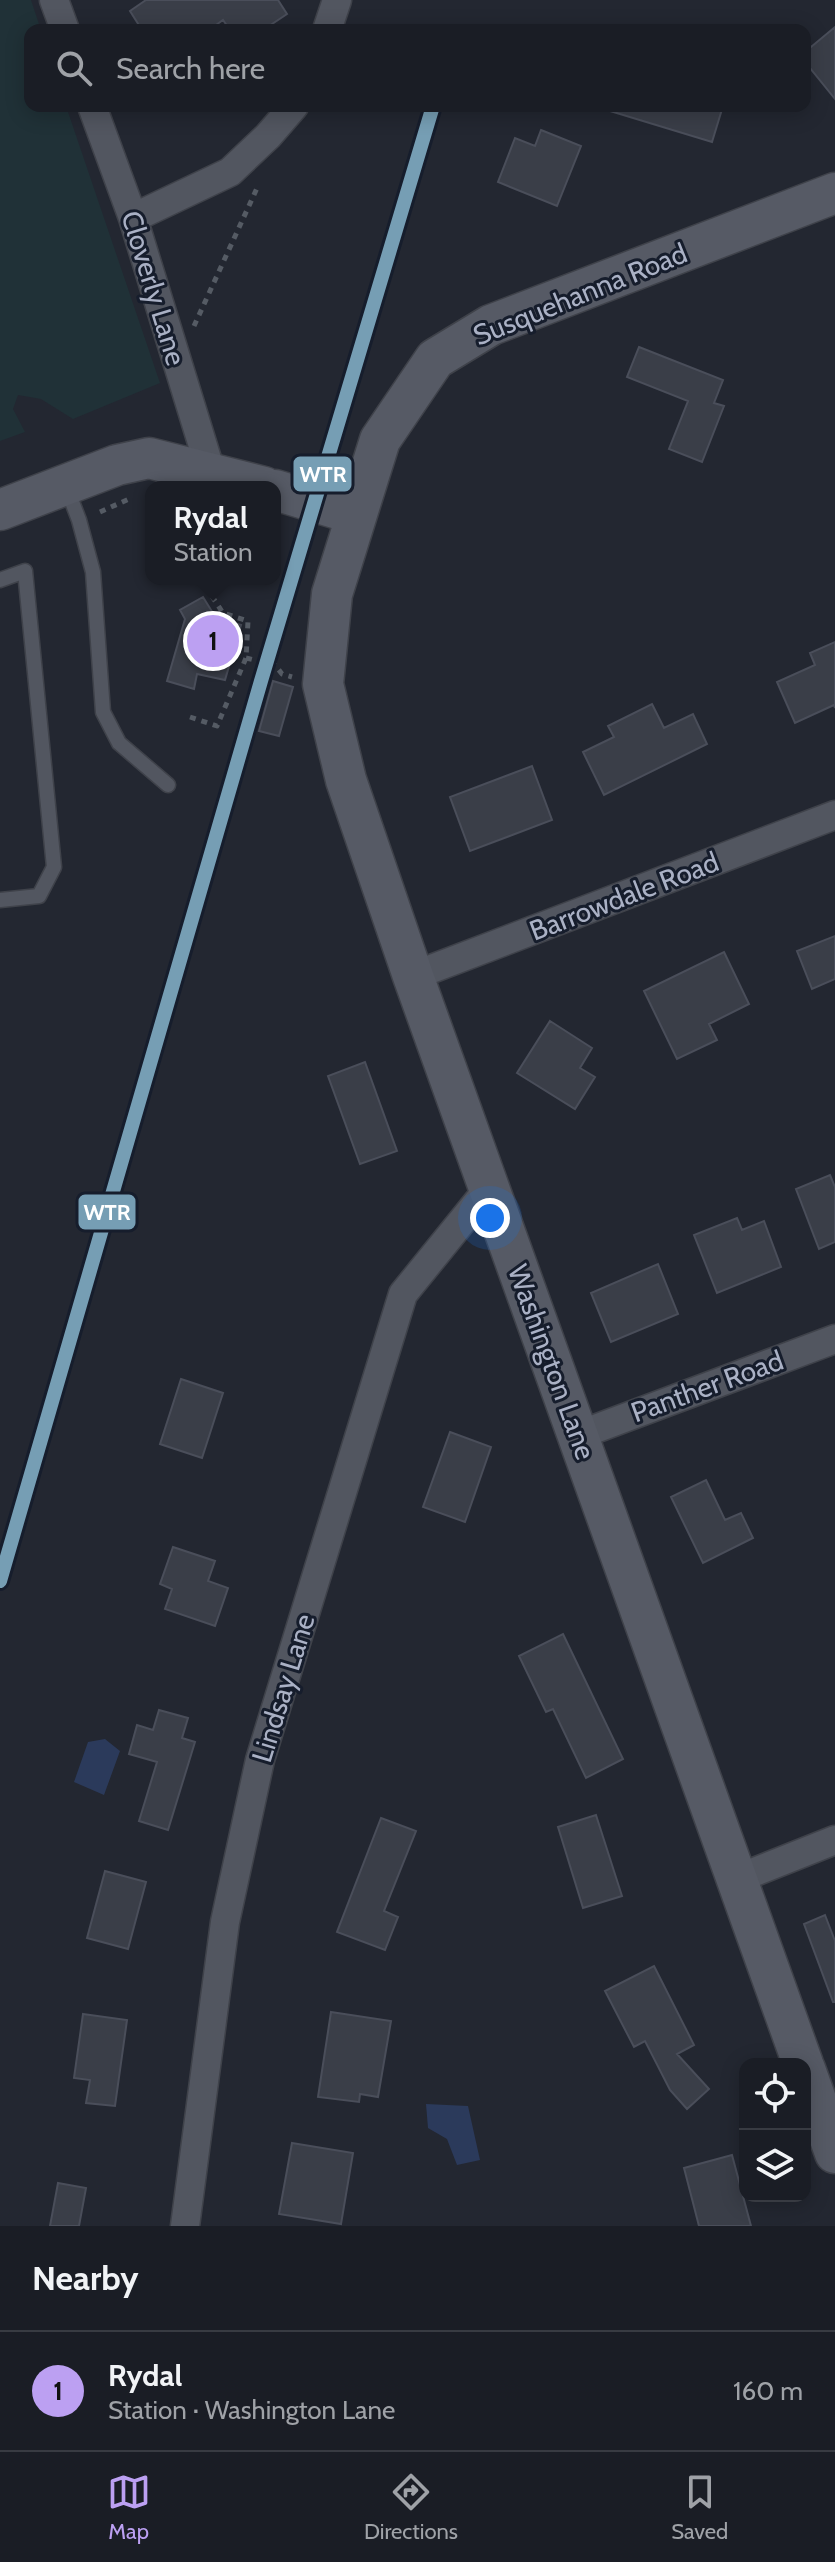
<!DOCTYPE html>
<html lang="en">
<head>
<meta charset="utf-8">
<style>
  :root { --surface:#1a1d25; --page:#23262d; --text:#f1f3f6; --muted:#9fa2a7; --line:#383b42; --accent:#bca0f2 }
  body { margin:0; font-family:Cabin,sans-serif; background:var(--page); color:var(--text) }
  .controls { position:absolute; right:24px; bottom:24px; display:grid; overflow:hidden; border-radius:16px; box-shadow:0 4px 20px #0003 }
  .controls button { width:72px; height:72px; display:grid; place-items:center; padding:0; border:0; border-bottom:2px solid var(--line); background:var(--surface); color:var(--text); font:40px sans-serif }
  .you { position:absolute; left:490px; top:1218px; width:28px; height:28px; margin:-20px; border:6px solid #fff; border-radius:50%; background:#1a73e8; box-shadow:0 0 0 12px #1a73e833 }
  .badge { display:grid; place-items:center; width:52px; height:52px; border-radius:50%; background:var(--accent); color:#111; font-size:26px; font-weight:700 }
  .pin { position:absolute; translate:-50% -50%; border:4px solid #fff; box-shadow:0 2px 8px #0006 }
  .popup { position:absolute; left:145px; top:481px; width:136px; height:104px; box-sizing:border-box; display:grid; place-content:center; border-radius:16px; background:var(--surface); filter:drop-shadow(0 2px 6px #0005); font-size:26px; white-space:nowrap; color:var(--muted) }
  .popup b { font-size:30px; color:var(--text) }
  .popup::after { content:''; position:absolute; left:50%; top:100%; margin-left:-16px; border:16px solid transparent; border-top-color:var(--surface) }
  .list { margin:0; padding:0; list-style:none }
  h2 { display:flex; justify-content:space-between; align-items:center; height:104px; margin:0; padding:0 32px; font-size:34px }
  h2 small { font-size:26px; font-weight:400; color:var(--muted) }
  .list li { display:grid; grid-template-columns:52px 1fr auto; gap:24px; align-items:center; box-sizing:border-box; height:120px; padding:0 32px; border-top:2px solid var(--line) }
  .list b { display:block; font-size:30px; white-space:nowrap }
  .list p { margin:0; font-size:26px; white-space:nowrap; color:var(--muted) }
  .list em { font-size:26px; font-style:normal; color:var(--muted) }
  .icon { flex:none; width:44px; height:44px; fill:none; stroke:currentColor; stroke-width:2; stroke-linecap:round; stroke-linejoin:round }
  .map { position:relative; flex:none; width:835px; height:2226px; overflow:hidden }
  .search { position:absolute; background:var(--surface); box-shadow:0 4px 20px #0003; left:24px; right:24px; top:24px; height:88px; display:flex; align-items:center; gap:20px; box-sizing:border-box; padding:0 28px; border-radius:16px; color:var(--muted); font-size:30px }
  .sheet { height:224px; background:var(--surface) }
  nav { display:flex; justify-content:space-around; align-items:center; box-sizing:border-box; height:112px; border-top:2px solid var(--line); background:var(--surface); font-size:22px; color:var(--muted) }
  nav a { display:grid; justify-items:center; gap:4px }
  nav .on { color:var(--accent) }
  .map>svg:first-child { display:block }
  .green { fill:#203137 }
  .water { fill:#2b3a5b }
  .building { fill:#3a3e48; stroke:#4a4e5a; stroke-width:2 }
  .lines { fill:none; stroke-linecap:round; stroke-linejoin:round }
  .service-casing { stroke:#3f424a; stroke-width:17 }
  .minor-casing { stroke:#3f424a; stroke-width:31 }
  .secondary-casing { stroke:#3f424a; stroke-width:43 }
  .path { stroke:#555b64; stroke-width:5; stroke-dasharray:6 6; stroke-linecap:butt }
  .service { stroke:#525660; stroke-width:14 }
  .minor { stroke:#525660; stroke-width:28 }
  .secondary { stroke:#565a65; stroke-width:40 }
  .rail-1-casing { stroke:#161d2c; stroke-width:20 }
  .rail-1 { stroke:#769eb4; stroke-width:14 }
  .labels { text-anchor:middle; dominant-baseline:central; stroke-width:6; stroke-linejoin:round; paint-order:stroke }
  .street-label { font-size:28px; fill:#aab1c5; stroke:#161d2c }
  .line-badge { stroke:#161d2c; stroke-width:3 }
  .badge-label { font-size:22px; text-anchor:middle; font-weight:bold; fill:#fff }
</style>
</head>
<body>
<div class="map">
<svg width="835" height="2226" viewBox="0 0 835 2226">
  <rect width="100%" height="100%" fill="#232731"/>
  <path class="green" d="M0,0H31L41,30H30V106H66L160,383L73,419L41,399L18,395L13,409L25,432L0,441Z"/>
  <path class="water" d="M105,1739L120,1751L104,1795L74,1782L88,1742Z
    M426,2104L468,2106L480,2160L457,2165L447,2139L428,2128Z"/>
  <path class="building" d="M146,0H278L287,14L263,30H230L223,20L209,30H142L130,11Z
    M835,27V99L805,62V52Z
    M610,106H723L712,142L610,111Z
    M541,130L581,146L557,206L498,182L515,138L535,146Z
    M639,347L723,380L714,403L724,406L702,462L669,449L688,401L627,377Z
    M203,597L216,618L241,625L225,680L197,674L194,689L167,681L185,619L180,610Z
    M835,642V708L834,705L795,723L777,682L815,665L810,653Z
    M273,681L293,687L279,736L259,731Z
    M652,704L664,728L693,714L707,744L604,795L583,752L614,737L608,726Z
    M532,766L552,820L470,851L450,797Z
    M835,936V979L812,989L797,951Z
    M724,952L749,1004L709,1024L717,1040L677,1059L644,991Z
    M550,1021L592,1048L580,1068L595,1077L575,1109L517,1073Z
    M365,1062L397,1151L360,1164L328,1076Z
    M830,1175L835,1187V1242L819,1249L796,1189Z
    M737,1218L742,1230L764,1221L781,1267L717,1293L694,1235Z
    M658,1264L678,1314L611,1342L591,1293Z
    M181,1379L223,1393L202,1458L160,1444Z
    M450,1432L491,1447L465,1522L423,1507Z
    M706,1480L725,1520L741,1513L753,1538L703,1563L671,1497Z
    M173,1547L215,1561L208,1581L228,1588L215,1626L165,1609L172,1589L160,1584Z
    M563,1634L623,1759L586,1778L553,1709L546,1712L519,1656Z
    M159,1710L188,1718L182,1738L195,1742L168,1830L139,1821L157,1762L129,1754L137,1725L153,1730Z
    M596,1815L622,1896L583,1908L558,1827Z
    M381,1818L416,1831L384,1911L398,1917L385,1950L337,1932Z
    M105,1871L146,1882L128,1949L87,1938Z
    M825,1915L835,1941V2002H833L804,1924Z
    M654,1966L694,2045L677,2054L709,2089L687,2109L670,2090L645,2041L634,2047L605,1991Z
    M331,2012L391,2021L378,2097L360,2094L359,2102L318,2097Z
    M83,2014L127,2020L115,2106L86,2103L90,2080L74,2078Z
    M292,2143L353,2153L341,2224L279,2214Z
    M732,2155L751,2226H699L684,2168Z
    M58,2183L86,2188L79,2226H50Z"/>
  <g class="lines">
    <g class="service-casing">
      <path id="service" d="M66,486L79,520L93,572L103,712L119,743L168,785
        M0,580L25,571L54,867L39,896L0,900"/>
    </g>
    <g class="minor-casing">
      <path id="minor" d="M54,0L65,30
        M327,30L337,0
        M92,106L133,218L211,472
        M133,218L230,172L268,136L294,106
        M413,976L835,815
        M579,1435L835,1339
        M737,1879L835,1840
        M185,2226L225,1922L260,1760L403,1294L489,1188"/>
    </g>
    <g class="secondary-casing">
      <path id="secondary" d="M275,490L355,514
        M0,510L117,465L149,458L264,487
        M803,2064L413,976L346,780L323,684L332,594L380,440L435,359L491,325L835,193
        M805,2069L835,2153"/>
    </g>
    <path class="path" d="M194,326L258,186
      M100,512L129,499
      M246,658L275,665L282,674L292,677
      M190,717L217,726L246,658L248,621L223,613L204,584"/>
    <use href="#service" class="service"/>
    <use href="#minor" class="minor"/>
    <use href="#secondary" class="secondary"/>
    <g class="rail-1-casing">
      <path id="rail-1" d="M0,1581L261,681L433,106"/>
    </g>
    <use href="#rail-1" class="rail-1"/>
  </g>
  <g class="labels">
    <g class="street-label">
      <text transform="translate(154 288) rotate(73)">Cloverly Lane</text>
      <text transform="translate(580 294) rotate(-22)">Susquehanna Road</text>
      <text transform="translate(624 896) rotate(-21)">Barrowdale Road</text>
      <text transform="translate(552 1362) rotate(70)">Washington Lane</text>
      <text transform="translate(707 1386) rotate(-20)">Panther Road</text>
      <text transform="translate(283 1688) rotate(-73)">Lindsay Lane</text>
    </g>
  </g>
  <g class="line-badge">
    <rect x="292" y="455" width="61" height="38" rx="8" fill="#769eb4"/>
    <rect x="77" y="1193" width="60" height="38" rx="8" fill="#769eb4"/>
  </g>
  <g class="badge-label">
    <text x="323" y="482">WTR</text>
    <text x="107" y="1220">WTR</text>
  </g>
</svg>
<div class="controls">
<button><svg class="icon" aria-label="locate" viewBox="0 0 24 24"><circle cx="12" cy="12" r="6"/><path d="M12 2v4M12 18v4M2 12h4M18 12h4"/></svg></button>
<button><svg class="icon" aria-label="layers" viewBox="0 0 24 24"><path d="M12 4l9 5-9 5-9-5zM3 14l9 5 9-5"/></svg></button>
</div>
<div class="you"></div>
<div class="pin badge" style="left:213px;top:641px">1</div>
<div class="popup"><b>Rydal</b>Station</div>
<div class="search"><svg class="icon" aria-label="search" viewBox="0 0 24 24"><circle cx="10" cy="10" r="6"/><path d="M15 15l6 6"/></svg>Search here</div>
</div>
<section class="sheet">
<h2>Nearby<small></small></h2>
<ul class="list">
<li><span class="badge">1</span><div><b>Rydal</b><p>Station · Washington Lane</p></div><em>160 m</em></li>
</ul>
</section>
<nav>
<a class="on"><svg class="icon" aria-label="map" viewBox="0 0 24 24"><path d="M3 6l6-2 6 2 6-2v14l-6 2-6-2-6 2zM9 4v14M15 6v14"/></svg>Map</a>
<a><svg class="icon" aria-label="directions" viewBox="0 0 24 24"><path d="M12 3l9 9-9 9-9-9zM9 14v-3h6M13 9l2 2-2 2"/></svg>Directions</a>
<a><svg class="icon" aria-label="saved" viewBox="0 0 24 24"><path d="M7 4h10v16l-5-4-5 4z"/></svg>Saved</a>
</nav>
</body>
</html>
